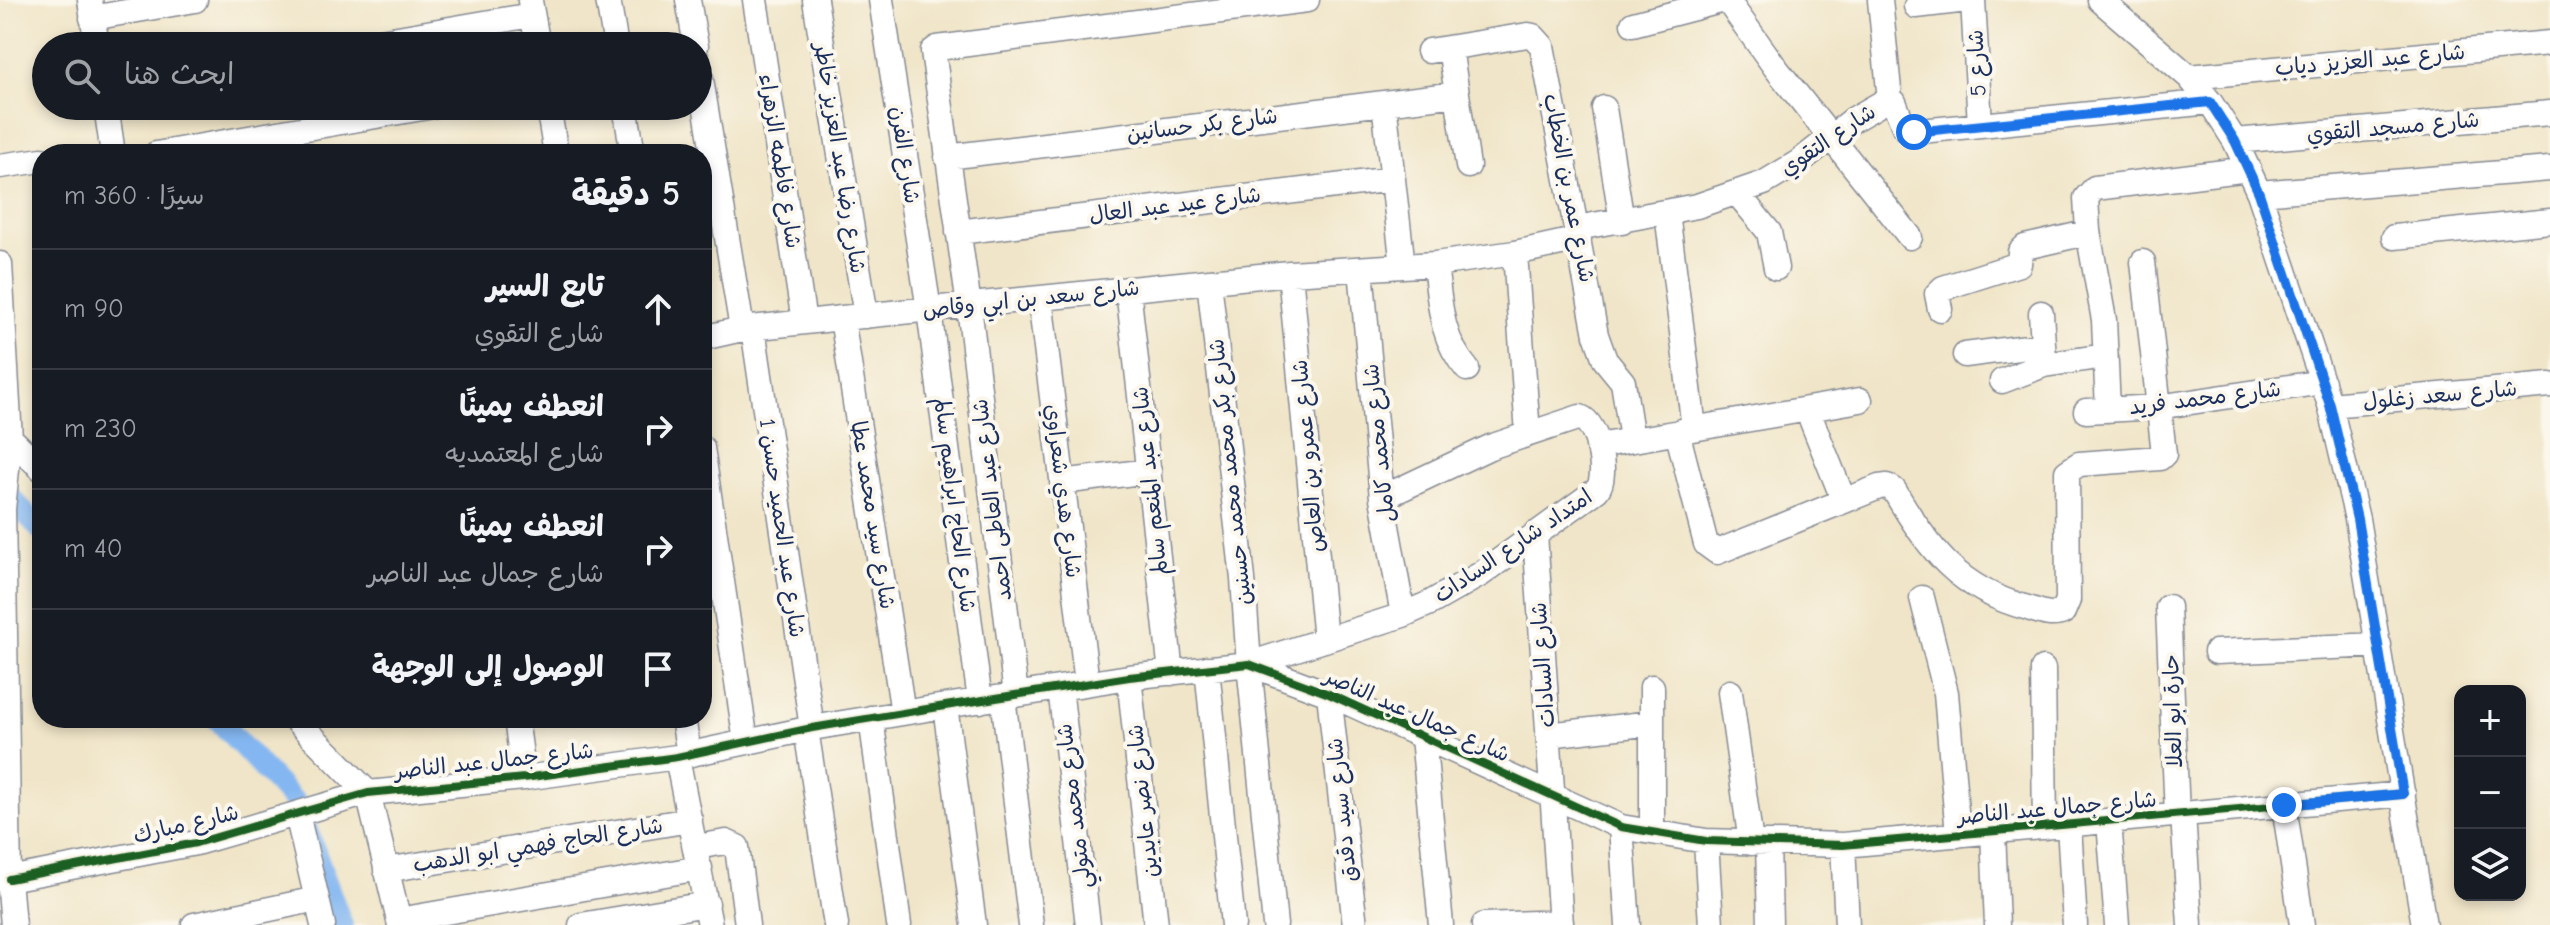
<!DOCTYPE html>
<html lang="ar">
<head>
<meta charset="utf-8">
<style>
  :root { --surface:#171b24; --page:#242831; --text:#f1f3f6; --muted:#9ea1a6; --line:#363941 }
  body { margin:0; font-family:"Comic Neue","Playpen Sans Arabic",sans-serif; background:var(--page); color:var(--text); direction:rtl }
  .controls { position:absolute; right:24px; bottom:24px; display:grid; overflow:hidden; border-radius:16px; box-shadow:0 4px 12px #0003 }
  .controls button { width:72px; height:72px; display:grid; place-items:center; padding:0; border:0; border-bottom:2px solid var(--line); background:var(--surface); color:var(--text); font:40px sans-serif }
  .stop { position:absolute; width:24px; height:24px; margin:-18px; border:6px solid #1a73e8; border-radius:50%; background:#fff }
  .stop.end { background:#1a73e8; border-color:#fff; box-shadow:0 2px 8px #0008 }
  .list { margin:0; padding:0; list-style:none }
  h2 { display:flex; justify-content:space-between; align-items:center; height:104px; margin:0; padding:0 32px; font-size:34px }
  h2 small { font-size:26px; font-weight:400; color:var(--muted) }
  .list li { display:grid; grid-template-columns:52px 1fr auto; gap:24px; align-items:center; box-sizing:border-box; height:120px; padding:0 32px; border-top:2px solid var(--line) }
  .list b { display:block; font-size:30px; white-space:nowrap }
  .list p { margin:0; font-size:26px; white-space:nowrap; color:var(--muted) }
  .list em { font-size:26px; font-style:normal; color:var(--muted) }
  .icon { flex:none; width:44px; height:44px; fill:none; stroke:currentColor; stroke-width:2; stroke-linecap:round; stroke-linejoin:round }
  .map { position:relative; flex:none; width:2550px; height:925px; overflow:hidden; direction:ltr }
  .search { position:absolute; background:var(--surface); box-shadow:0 4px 12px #0003; left:32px; top:32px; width:680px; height:88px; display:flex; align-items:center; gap:20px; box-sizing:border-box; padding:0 28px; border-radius:44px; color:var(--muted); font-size:30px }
  .panel { position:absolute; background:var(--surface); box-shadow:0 4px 12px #0003; left:32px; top:144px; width:680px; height:584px; border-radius:32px; direction:rtl }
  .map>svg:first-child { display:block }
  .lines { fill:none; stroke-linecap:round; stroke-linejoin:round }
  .canal { stroke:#84b7f1; stroke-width:22 }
  .minor-casing { stroke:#868a93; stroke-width:27 }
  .minor { stroke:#fff; stroke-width:24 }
  .cycleway-casing { stroke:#fbf7ec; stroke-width:13 }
  .cycleway { stroke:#1b5e20; stroke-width:8 }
  .route { stroke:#1a73e8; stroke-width:10 }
  .labels { text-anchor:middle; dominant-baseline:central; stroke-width:8; stroke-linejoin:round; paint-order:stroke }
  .street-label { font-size:22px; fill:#1b2f5e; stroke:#fbf7ec }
</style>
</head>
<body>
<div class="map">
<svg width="2550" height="925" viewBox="0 0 2550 925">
  <rect width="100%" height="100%" fill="#fbf7ec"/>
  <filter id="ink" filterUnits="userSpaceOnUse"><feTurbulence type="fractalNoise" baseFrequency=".0125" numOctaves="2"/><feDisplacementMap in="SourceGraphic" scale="16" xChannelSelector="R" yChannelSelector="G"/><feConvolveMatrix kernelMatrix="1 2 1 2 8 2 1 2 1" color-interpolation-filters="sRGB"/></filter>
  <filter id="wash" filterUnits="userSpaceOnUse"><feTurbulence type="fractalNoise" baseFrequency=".006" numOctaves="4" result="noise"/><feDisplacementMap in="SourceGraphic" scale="32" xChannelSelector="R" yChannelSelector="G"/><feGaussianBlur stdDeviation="1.8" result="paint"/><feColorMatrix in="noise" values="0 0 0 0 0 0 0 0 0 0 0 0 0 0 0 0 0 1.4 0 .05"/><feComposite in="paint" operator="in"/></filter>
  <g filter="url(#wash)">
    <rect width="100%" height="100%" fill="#f0e5c8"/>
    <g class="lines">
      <path class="canal" d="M0,486L42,531
        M216,718L298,806L342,925"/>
    </g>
  </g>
  <g filter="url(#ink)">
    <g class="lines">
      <g class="minor-casing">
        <path id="minor" d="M90,0L97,46
          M608,0L616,46
          M688,0L696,46
          M755,0L804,322
          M815,0L866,316
          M881,0L929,310L980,701
          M1727,0L1775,67L1910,237
          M1880,0L1890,100
          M1973,0L1980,125
          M2100,0L2189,77L2210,102L2235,141L2259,193L2330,405L2357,519L2424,925
          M530,1L538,46
          M1916,6L1967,0
          M92,18L195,0
          M1633,24L1725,0
          M351,46L532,15
          M1450,48L1468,166
          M1429,51L1528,35L1533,36L1542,46L1596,335L1605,360L1623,382L1632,439
          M698,61L742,329
          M2189,77L2550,43
          M1384,103L1403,266
          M106,106L113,154
          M548,106L556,154
          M625,106L633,154
          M1604,108L1622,222
          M2235,141L2550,113
          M156,154L434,106
          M947,157L1457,94
          M0,166L42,160
          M1737,193L1769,232L1776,268
          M2259,193L2550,169
          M1667,213L1694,428
          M1577,228L1697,206L1764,183L1799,162L1854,119L1887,100L1894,102L1904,127L1911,132L2210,102
          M2088,231L2104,320L2108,410
          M958,232L1393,179
          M2394,237L2550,221
          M1515,253L1528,434
          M0,264L10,439L3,509L9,879L13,925
          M1435,264C1440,302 1440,338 1467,369
          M1361,269L1382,498L1403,615
          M1290,273L1325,640
          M1209,281L1243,579L1249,664L1275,925
          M1128,289L1171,673
          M1040,299L1087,683
          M1940,309L1937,294L1943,288L2019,264L2020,252L2025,247L2086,233L2088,231L2086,198L2095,188L2249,169
          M2041,313L2044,359
          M842,318L903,713
          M753,328L812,728
          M702,338L742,329L842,318L1290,273L1435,264L1515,253L1579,239
          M1965,355L2043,345
          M2002,381L2044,365L2105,356
          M2330,405L2550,385
          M1807,409L1844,501
          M2086,411L2158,407L2323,382
          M2,430L42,469
          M1681,431L1860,400
          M1598,446L1674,433L1678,435L1706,544L1717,552L1879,487L1887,486L1894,490C1928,549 1959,590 2028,608C2040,612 2052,617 2063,612L2068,600L2067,472L2079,464L2160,458L2164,454L2143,262
          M702,448L746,742
          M1062,482L1149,471
          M1535,534L1561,925
          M1922,598L1946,693L1958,835
          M2168,607L2177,815
          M2216,652L2379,645
          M1249,664L1403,615L1430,603L1481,574L1597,490C1609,476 1598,423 1580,417L1490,447L1382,498
          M1207,668L1233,925
          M2043,669L2045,827
          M1129,677L1156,925
          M1652,687V832
          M1060,688L1088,925
          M1730,692L1751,843
          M1329,694L1355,925
          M1016,695L969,306L933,51L937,48L1307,0
          M1003,697L1031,925
          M945,706L974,925
          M294,718L368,793
          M516,718L524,778
          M683,718L689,754
          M871,718L899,925
          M806,729L836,925
          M1548,735L1652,723
          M1423,737L1441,925
          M677,757L710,925
          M368,793L400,925
          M2284,805L2302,925
          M297,814L323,925
          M2183,814L2190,925
          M2109,821L2117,925
          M2069,825L2075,925
          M1621,827L1628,925
          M1993,832L1997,925
          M1706,841L1711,925
          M1768,843L1770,925
          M1843,845L1847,925
          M696,847L726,842L737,847L747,925
          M386,870L690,820
          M9,879L196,843L368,793L524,778L677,757L812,728L945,706L1129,677L1249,664L1329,694L1621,827L1706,841L1843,845L2403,794
          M399,920L700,868
          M194,925L317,899
          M581,925L707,904
          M1484,925L1561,922"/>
      </g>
      <use href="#minor" class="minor"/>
      <g class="cycleway-casing">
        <path id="cycleway" d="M9,879L196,843L368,793L524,778L677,757L812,728L945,706L1129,677L1249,664L1329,694L1621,827L1706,841L1843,845L2403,794"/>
      </g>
      <use href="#cycleway" class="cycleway"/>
    </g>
  </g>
  <g class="lines" filter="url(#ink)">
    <path class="route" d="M1914,132L2210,102L2235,141L2259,193L2330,405L2357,519L2403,794L2284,805"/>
  </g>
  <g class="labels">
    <g class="street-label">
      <text transform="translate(2370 60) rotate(-5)">شارع عبد العزيز دياب</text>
      <text transform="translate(1977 63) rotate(-93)">شارع 5</text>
      <text transform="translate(1202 125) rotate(-7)">شارع بكر حسانين</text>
      <text transform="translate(2393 127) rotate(-5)">شارع مسجد التقوي</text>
      <text transform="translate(1828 140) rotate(-34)">شارع التقوي</text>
      <text transform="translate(905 155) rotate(81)">شارع الفرن</text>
      <text transform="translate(840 158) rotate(81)">شارع رضا عبد العزيز خاطر</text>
      <text transform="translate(780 161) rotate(81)">شارع فاطمه الزهراء</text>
      <text transform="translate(1569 188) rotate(79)">شارع عمر بن الخطاب</text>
      <text transform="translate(1175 205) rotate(-7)">شارع عيد عبد العال</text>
      <text transform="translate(1031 299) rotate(-6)">شارع سعد بن ابي وقاص</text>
      <text transform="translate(2440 395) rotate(-5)">شارع سعد زغلول</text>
      <text transform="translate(2205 398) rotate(-7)">شارع محمد فريد</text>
      <text transform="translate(1379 443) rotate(-96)">شارع محمد كامل</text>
      <text transform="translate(1308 456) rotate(-95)">شارع عمرو بن العاص</text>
      <text transform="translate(1230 472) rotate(-96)">شارع بكر محمد محمد حسنين</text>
      <text transform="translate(1150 481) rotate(-96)">شارع عبد المنعم سالم</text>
      <text transform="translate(1063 491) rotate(83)">شارع هدي شعراوي</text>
      <text transform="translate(992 500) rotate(-97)">شارع عبد العاطى احمد</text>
      <text transform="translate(955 505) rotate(83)">شارع الحاج ابراهيم سالم</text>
      <text transform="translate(873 515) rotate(81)">شارع سيد محمد عطا</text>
      <text transform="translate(782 528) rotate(82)">شارع عبد الحميد حسن 1</text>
      <text transform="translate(1513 546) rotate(-34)">امتداد شارع السادات</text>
      <text transform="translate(1543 665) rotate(-94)">شارع السادات</text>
      <text transform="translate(2173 711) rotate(-92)">حارة ابو العلا</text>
      <text transform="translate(1417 715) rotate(24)">شارع جمال عبد الناصر</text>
      <text transform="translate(494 761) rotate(-6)">شارع جمال عبد الناصر</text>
      <text transform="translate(1143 801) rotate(-96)">شارع نصر عابدين</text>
      <text transform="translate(1074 806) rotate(-97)">شارع محمد متولي</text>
      <text transform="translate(2057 808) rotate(-5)">شارع جمال عبد الناصر</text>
      <text transform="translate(1342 810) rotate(-96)">شارع سيد دقدق</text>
      <text transform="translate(186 824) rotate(-13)">شارع مبارك</text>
      <text transform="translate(538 845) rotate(-9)">شارع الحاج فهمي ابو الدهب</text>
    </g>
  </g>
</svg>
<div class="controls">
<button>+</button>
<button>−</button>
<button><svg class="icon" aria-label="layers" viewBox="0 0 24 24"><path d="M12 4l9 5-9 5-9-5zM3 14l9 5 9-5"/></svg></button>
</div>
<div class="stop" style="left:1914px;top:132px"></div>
<div class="stop end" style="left:2284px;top:805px"></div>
<div class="search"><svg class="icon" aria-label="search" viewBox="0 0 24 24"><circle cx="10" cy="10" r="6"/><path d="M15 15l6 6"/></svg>ابحث هنا</div>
<section class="panel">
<h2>5 دقيقة<small>سيرًا · 360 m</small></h2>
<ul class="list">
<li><svg class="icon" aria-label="ahead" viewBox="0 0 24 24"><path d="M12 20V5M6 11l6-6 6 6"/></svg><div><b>تابع السير</b><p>شارع التقوي</p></div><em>90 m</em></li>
<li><svg class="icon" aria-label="right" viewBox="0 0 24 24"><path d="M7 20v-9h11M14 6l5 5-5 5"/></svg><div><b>انعطف يمينًا</b><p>شارع المعتمديه</p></div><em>230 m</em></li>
<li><svg class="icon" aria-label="right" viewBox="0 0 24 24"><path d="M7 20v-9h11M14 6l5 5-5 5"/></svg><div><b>انعطف يمينًا</b><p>شارع جمال عبد الناصر</p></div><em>40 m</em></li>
<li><svg class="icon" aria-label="arrive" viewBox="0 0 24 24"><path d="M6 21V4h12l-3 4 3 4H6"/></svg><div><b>الوصول إلى الوجهة</b></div></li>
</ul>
</section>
</div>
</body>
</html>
